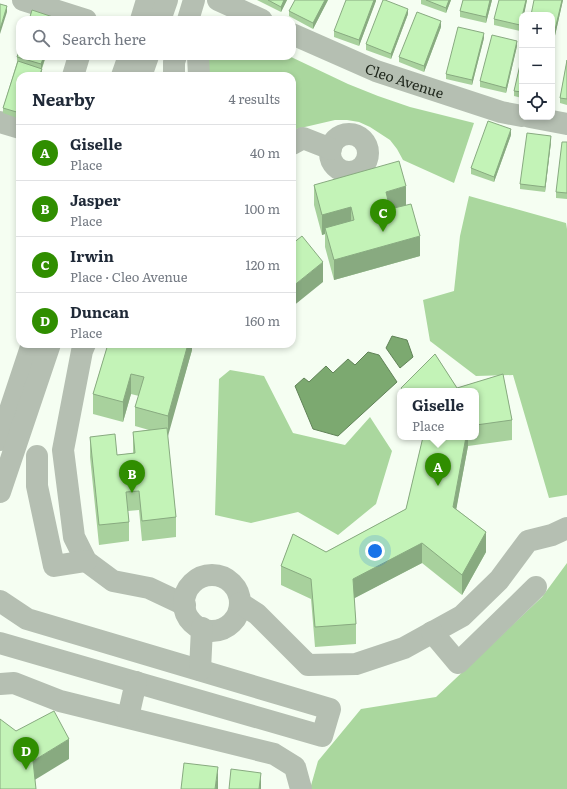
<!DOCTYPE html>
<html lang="en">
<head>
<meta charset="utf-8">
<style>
  :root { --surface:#fff; --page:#f2f2f3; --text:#1f2937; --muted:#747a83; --line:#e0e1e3; --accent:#308e00 }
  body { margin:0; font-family:Literata,serif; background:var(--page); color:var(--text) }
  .controls { position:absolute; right:12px; top:12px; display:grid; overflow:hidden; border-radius:8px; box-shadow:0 2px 6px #0003 }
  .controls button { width:36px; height:36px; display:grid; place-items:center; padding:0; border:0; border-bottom:1px solid var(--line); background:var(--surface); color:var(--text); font:20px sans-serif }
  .you { position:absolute; left:375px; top:551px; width:14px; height:14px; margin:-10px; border:3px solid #fff; border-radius:50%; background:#1a73e8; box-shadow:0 0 0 6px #1a73e833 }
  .badge { display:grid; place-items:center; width:26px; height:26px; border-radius:50%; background:var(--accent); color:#fff; font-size:13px; font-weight:700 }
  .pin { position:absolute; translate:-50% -33px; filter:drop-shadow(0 1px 2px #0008) }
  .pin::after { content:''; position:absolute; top:21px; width:14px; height:12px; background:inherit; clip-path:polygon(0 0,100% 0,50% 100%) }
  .popup { position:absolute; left:397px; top:388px; width:82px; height:52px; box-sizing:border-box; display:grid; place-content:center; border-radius:8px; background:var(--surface); filter:drop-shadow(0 1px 3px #0005); font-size:13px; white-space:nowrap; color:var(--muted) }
  .popup b { font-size:15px; color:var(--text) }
  .popup::after { content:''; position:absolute; left:50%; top:100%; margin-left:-8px; border:8px solid transparent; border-top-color:var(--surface) }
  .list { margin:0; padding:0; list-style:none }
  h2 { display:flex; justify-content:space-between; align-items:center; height:52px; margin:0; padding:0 16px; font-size:17px }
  h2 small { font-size:13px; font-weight:400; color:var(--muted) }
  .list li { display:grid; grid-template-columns:26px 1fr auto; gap:12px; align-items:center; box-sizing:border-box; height:56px; padding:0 16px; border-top:1px solid var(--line) }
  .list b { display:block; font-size:15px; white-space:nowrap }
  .list p { margin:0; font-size:13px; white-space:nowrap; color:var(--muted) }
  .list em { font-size:13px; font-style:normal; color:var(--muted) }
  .icon { flex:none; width:22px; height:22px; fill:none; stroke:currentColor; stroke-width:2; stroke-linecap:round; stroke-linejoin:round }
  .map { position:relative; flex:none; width:567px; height:789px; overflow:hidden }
  .search { position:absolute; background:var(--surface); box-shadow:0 2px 6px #0003; left:16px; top:16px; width:280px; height:44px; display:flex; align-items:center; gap:10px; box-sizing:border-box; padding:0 14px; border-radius:12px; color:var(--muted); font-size:15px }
  .panel { position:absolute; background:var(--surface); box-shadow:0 2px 6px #0003; left:16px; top:72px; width:280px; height:276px; border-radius:12px }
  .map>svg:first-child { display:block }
  .green { fill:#aad79e }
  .water { fill:#7ca970; stroke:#608257 }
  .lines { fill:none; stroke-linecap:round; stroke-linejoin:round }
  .minor { stroke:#b5bfb2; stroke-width:22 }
  .wall { fill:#a8d19d }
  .shaded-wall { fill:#88aa80 }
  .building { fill:#c3f3b7; stroke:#88aa80 }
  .labels { text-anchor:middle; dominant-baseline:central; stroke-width:3; stroke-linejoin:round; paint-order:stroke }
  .street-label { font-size:14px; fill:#20281d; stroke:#fff }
</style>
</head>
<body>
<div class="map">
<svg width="567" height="789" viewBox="0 0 567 789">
  <rect width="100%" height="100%" fill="#f5fef2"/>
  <path class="green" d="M205,56H289L348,84L378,96L410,107L474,123L454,183L403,160L397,149L390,140L370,127L359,122L347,120H335L292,130V76H210Z
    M469,196L566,223L567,229V495L549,498L513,375L476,376L430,341L423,300L454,291L460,236Z
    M230,370L264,376L293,433L345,445L370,417L392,451L376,504L338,535L298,512L251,523L215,515L219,379Z
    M567,563V789H310L318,761L361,709L436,697L542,597Z"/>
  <path class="water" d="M392,336L407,340L413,357L400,368L386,348Z
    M368,352L379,355L397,382L338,436L313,429L295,386L304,378L309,382L326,366L333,373L348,359L355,365Z"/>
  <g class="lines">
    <g class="minor">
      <path d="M23,0L86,20"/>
      <path d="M218,0L262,20"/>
      <path d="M141,20L147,0"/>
      <path d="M160,20L167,0"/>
      <path d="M188,20L194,0"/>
      <path id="s1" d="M292,34L376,71L501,112L522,116"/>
      <path d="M198,56L199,76"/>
      <path d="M73,76L79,56"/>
      <path d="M122,76L129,56"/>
      <path d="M141,76L148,56"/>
      <path d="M174,76V62L176,56"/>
      <path d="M530,117L567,124"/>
      <path d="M0,122L20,128"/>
      <circle cx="349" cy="153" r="19"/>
      <path d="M292,144L303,138L331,149"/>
      <path d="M85,344L82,351L63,450L74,537L86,561L113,581L149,588L185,605"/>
      <path d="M0,440L32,344"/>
      <path d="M37,456V486L54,566L86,561"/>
      <path d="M0,492L50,344"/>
      <circle cx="212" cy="603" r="28"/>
      <path d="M0,601L27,619L330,709L322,736L0,643"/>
      <path d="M240,603L257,614L308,665L356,664L404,648L462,616L499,580L528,541L552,535L567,528"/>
      <path d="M432,632L458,663L536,587"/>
      <path d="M200,670L202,628"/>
      <path d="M0,684L14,683L60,701L274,754L295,767L301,789"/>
      <path d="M128,717L136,682"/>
    </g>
  </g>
  <path class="wall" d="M257,0H287L281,12Z
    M328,0L313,29L289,16V11Z
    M376,0L359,46L334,37V31Z
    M421,0H451L446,13L421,4Z
    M463,0H492L486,23L460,17V11Z
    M527,0L520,31L494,25V19Z
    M534,0H563L554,40L552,39V15Z
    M408,14L391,59L366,50V44Z
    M441,27L424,72L399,62V57Z
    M484,38L472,85L446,79V74Z
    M517,46L506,93L480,87V81Z
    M20,56H46L42,69L41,76H20V119L3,113V108L17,62V57Z
    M522,56V98L514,96V91Z
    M567,60V105L560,103V98Z
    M511,135L494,182L471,174V168Z
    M551,142L545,192L520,189V184Z
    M567,142V199L556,198V192Z
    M314,185L406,205L420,256L334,280L325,247V234L322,235L314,205Z
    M108,344H192V350L167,436L176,517V537L142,541L139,510L128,511L129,522V541L99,545L90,457V437L117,455L133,453V432L149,430L135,426V407L139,396L131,394L123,422L93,414V394Z
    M435,354L457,388L503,374L512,420V440L468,446L456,509L486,532V552L462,595L422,563L354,598L356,624V644L315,647L311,599L281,585V566L293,534L326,552L406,509L423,437H476V391H401V388Z"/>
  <path class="shaded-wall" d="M284,0H287L281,12V7Z
    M325,0H328L313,29V23Z
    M374,0H376V1L359,46V40Z
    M449,0H451L446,13V8Z
    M490,0H492L486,23V17Z
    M526,0H527L524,15H522Z
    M562,0H563L554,40V34Z
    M7,6V12L0,34V29Z
    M408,9V14L391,59V54Z
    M522,16V22L520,31V25Z
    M441,21V27L424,72V66Z
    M484,33V38L472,85V80Z
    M517,41V46L506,93V88Z
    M44,56H46L41,70V64Z
    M42,69L41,76H39Z
    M511,129V135L494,182V177Z
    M551,136V142L545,192V187Z
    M406,186V206L386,212V192Z
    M351,207V226L325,228V234L322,235V215Z
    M420,236V256L334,280V260Z
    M323,262V282L292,307V287Z
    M188,344H192V350L168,436V416Z
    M131,374V394L123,422V402Z
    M466,437H468V446L453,527V507Z
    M486,532V552L462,595V575Z
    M422,543V563L353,599V579Z
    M69,739V759L33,781V761Z
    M218,767V789H215Z
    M261,773V789H259Z"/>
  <path class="building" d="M268,0H284L281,7Z
    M295,0H325L313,23L289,11Z
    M346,0H374L359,40L334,31Z
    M383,0H385L408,9L391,54L366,44Z
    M426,0H449L446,8Z
    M463,0H490L486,17L460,11Z
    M499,0H526L520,25L494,19Z
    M534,0H562L554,34H552V15H531Z
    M0,4L7,6L0,29Z
    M32,10L56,18L55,20H29Z
    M417,12L441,21L424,66L399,57Z
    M458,27L484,33L472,80L446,74Z
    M492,35L517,41L506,88L480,81Z
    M20,48V56H44L41,64L17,57Z
    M522,56V92L514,91Z
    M567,60V99L560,98Z
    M18,61L42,69L39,76H20V113L3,108Z
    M488,121L511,129L494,177L471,168Z
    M527,133L551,136L545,187L520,184Z
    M562,142H567V193L556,192Z
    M399,161L406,186L386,192L390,209L411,204L420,236L334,260L325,228L354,220L351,207L322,215L314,185Z
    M302,236L323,262L292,287V244Z
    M108,344H188L168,416L135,407L144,377L131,374L123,402L93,394Z
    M435,354L457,388L503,374L512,420L476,425V391H403L401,388Z
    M167,428L176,517L142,521L139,491L126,492L129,522L99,525L90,437L115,434L117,455L135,453L133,432Z
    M423,437H466L453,507L486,532L462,575L422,543L353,579L356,624L315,627L311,579L281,566L293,534L326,552L406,509Z
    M54,711L69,739L33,761L36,789H0V719L16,731Z
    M184,763L218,767L215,789H181Z
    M231,769L261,773L259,789H229Z"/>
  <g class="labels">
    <g class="street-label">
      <text stroke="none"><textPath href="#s1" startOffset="122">Cleo Avenue</textPath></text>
    </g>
  </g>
</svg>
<div class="controls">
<button>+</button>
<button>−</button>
<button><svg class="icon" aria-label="locate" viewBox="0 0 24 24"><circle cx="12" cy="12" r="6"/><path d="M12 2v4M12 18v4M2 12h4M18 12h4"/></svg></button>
</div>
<div class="you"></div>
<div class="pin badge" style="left:438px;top:486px">A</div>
<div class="popup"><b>Giselle</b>Place</div>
<div class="pin badge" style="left:132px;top:493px">B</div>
<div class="pin badge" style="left:383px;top:232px">C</div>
<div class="pin badge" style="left:26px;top:770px">D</div>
<div class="search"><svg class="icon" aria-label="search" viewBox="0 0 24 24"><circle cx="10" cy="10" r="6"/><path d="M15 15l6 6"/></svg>Search here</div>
<section class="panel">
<h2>Nearby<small>4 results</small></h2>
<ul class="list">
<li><span class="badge">A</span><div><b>Giselle</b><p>Place</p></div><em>40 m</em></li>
<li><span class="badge">B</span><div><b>Jasper</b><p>Place</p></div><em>100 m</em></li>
<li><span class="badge">C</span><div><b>Irwin</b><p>Place · Cleo Avenue</p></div><em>120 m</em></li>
<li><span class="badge">D</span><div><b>Duncan</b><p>Place</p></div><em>160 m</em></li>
</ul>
</section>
</div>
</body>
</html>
